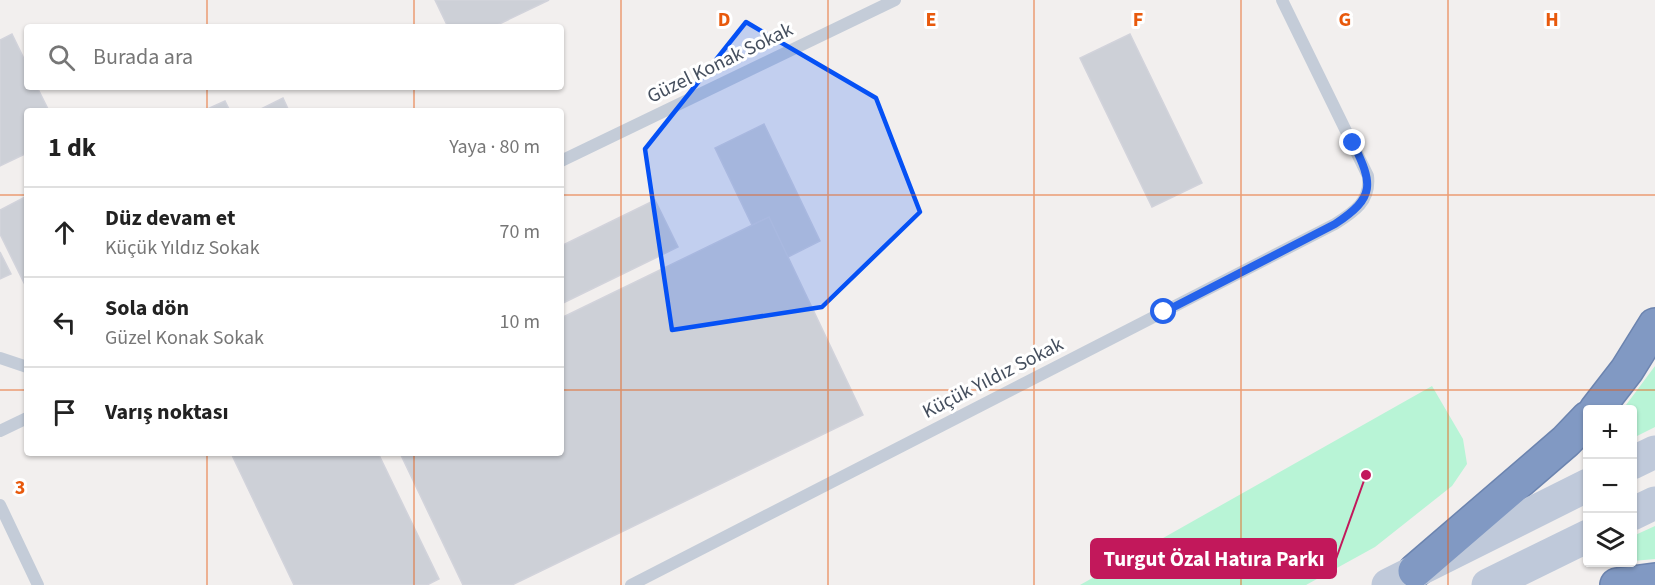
<!DOCTYPE html>
<html lang="tr">
<head>
<meta charset="utf-8">
<style>
  :root { --surface:#fff; --page:#f6f6f6; --text:#222; --muted:#767676; --line:#e0e0e0 }
  body { margin:0; font-family:"Source Sans 3",sans-serif; background:var(--page); color:var(--text) }
  .controls { position:absolute; right:18px; bottom:18px; display:grid; overflow:hidden; border-radius:6px; box-shadow:0 2px 4px #0004 }
  .controls button { width:54px; height:54px; display:grid; place-items:center; padding:0; border:0; border-bottom:2px solid var(--line); background:var(--surface); color:var(--text); font:30px sans-serif }
  .stop { position:absolute; width:18px; height:18px; margin:-14px; border:4px solid #2563eb; border-radius:50%; background:#fff }
  .stop.end { background:#2563eb; border-color:#fff; box-shadow:0 2px 6px #0008 }
  .list { margin:0; padding:0; list-style:none }
  h2 { display:flex; justify-content:space-between; align-items:center; height:78px; margin:0; padding:0 24px; font-size:26px }
  h2 small { font-size:20px; font-weight:400; color:var(--muted) }
  .list li { display:grid; grid-template-columns:39px 1fr auto; gap:18px; align-items:center; box-sizing:border-box; height:90px; padding:0 24px; border-top:2px solid var(--line) }
  .list b { display:block; font-size:22px; white-space:nowrap }
  .list p { margin:0; font-size:20px; white-space:nowrap; color:var(--muted) }
  .list em { font-size:20px; font-style:normal; color:var(--muted) }
  .icon { flex:none; width:33px; height:33px; fill:none; stroke:currentColor; stroke-width:2; stroke-linecap:round; stroke-linejoin:round }
  .map { position:relative; flex:none; width:1655px; height:585px; overflow:hidden }
  .search { position:absolute; background:var(--surface); box-shadow:0 2px 4px #0004; left:24px; top:24px; width:540px; height:66px; display:flex; align-items:center; gap:15px; box-sizing:border-box; padding:0 21px; border-radius:6px; color:var(--muted); font-size:22px }
  .panel { position:absolute; background:var(--surface); box-shadow:0 2px 4px #0004; left:24px; top:108px; width:540px; height:348px; border-radius:6px }
  .map>svg:first-child { display:block }
  .green { fill:#b8f4d6 }
  .building { fill:#cdd0d7; stroke:#d2d3db; stroke-width:1.5 }
  .lines { fill:none; stroke-linecap:round; stroke-linejoin:round }
  .highway-casing { stroke:#6c84af; stroke-width:36 }
  .lane { stroke:#c4ccd8; stroke-width:12 }
  .secondary { stroke:#bfc9da; stroke-width:33 }
  .highway { stroke:#8199c3; stroke-width:33 }
  .route { stroke:#2563eb; stroke-width:8 }
  .marked { fill:#0551f5; fill-opacity:0.2; stroke:#0551f5; stroke-width:4.5; stroke-linejoin:round }
  .grid { fill:none; stroke:#e8590c; stroke-width:1.5; stroke-opacity:0.55 }
  .labels { text-anchor:middle; dominant-baseline:central; stroke-width:6; stroke-linejoin:round; paint-order:stroke }
  .street-label { font-size:20px; fill:#454f5e; stroke:#fff }
  .grid-label { font-size:20px; text-anchor:middle; font-weight:bold; fill:#e8590c; stroke:#fff; stroke-width:6; stroke-linejoin:round; paint-order:stroke }
  .leader { fill:none; stroke:#c2185b; stroke-width:2 }
  .callout-dot { fill:#c2185b; stroke:#fff; stroke-width:2 }
  .callout { fill:#c2185b; stroke:#c2185b; stroke-width:2 }
  .callout-label { font-size:21px; text-anchor:middle; font-weight:bold; fill:#fff }
</style>
</head>
<body>
<div class="map">
<svg width="1655" height="585" viewBox="0 0 1655 585">
  <rect width="100%" height="100%" fill="#f2efee"/>
  <path class="green" d="M1655,366V427L1633,438L1632,410L1623,409Z
    M1432,386L1463,439L1467,464L1452,486L1375,547L1306,585H1080Z
    M1655,526V559L1633,561V536Z"/>
  <path class="building" d="M435,0H549L493,27H448Z
    M12,34L27,65V87H37L49,111H27V153L0,166V40Z
    M1130,34L1202,183L1152,207L1080,58Z
    M283,98L289,111H257Z
    M225,101L230,111H203Z
    M764,124L820,241L788,257L769,217L752,225L715,148Z
    M27,196V289L0,234V210Z
    M655,200L678,247L561,304V246Z
    M769,217L863,415L512,585H463L400,453H561V318Z
    M0,252L11,274L0,279Z
    M231,453H378L439,579L427,585H294Z"/>
  <g class="lines">
    <g class="highway-casing">
      <path id="highway" d="M1596,410L1627,370L1655,325
        M1415,571L1566,441L1588,418
        M1617,585L1655,580"/>
    </g>
    <path class="lane" d="M561,161L895,0
      M0,358L27,367
      M0,431L27,418
      M0,505L38,585
      M631,585L1335,224C1354,212 1371,201 1368,176L1282,0"/>
    <path class="secondary" d="M1632,463L1655,452
      M1632,514L1655,503
      M1388,585L1588,485
      M1488,585L1588,536"/>
    <use href="#highway" class="highway"/>
  </g>
  <g class="lines">
    <path class="route" d="M1164,312L1335,224C1376,197 1373,184 1353,143"/>
  </g>
  <path class="marked" d="M746,22L876,98L920,212L822,307L672,330L645,149Z"/>
  <path class="grid" d="M207,0V27M414,0V27M621,0V585M828,0V585M1034,0V585M1241,0V585M1448,0V585M207,87V111M414,87V111M0,195H27M561,195H1655M0,390H27M561,390H1655M207,453V585M414,453V585"/>
  <g class="labels">
    <g class="street-label">
      <text transform="translate(720 63) rotate(-26)">Güzel Konak Sokak</text>
      <text transform="translate(993 378) rotate(-27)">Küçük Yıldız Sokak</text>
    </g>
  </g>
  <g class="grid-label">
    <text x="724" y="26">D</text>
    <text x="931" y="26">E</text>
    <text x="1138" y="26">F</text>
    <text x="1345" y="26">G</text>
    <text x="1552" y="26">H</text>
    <text x="20" y="494">3</text>
  </g>
  <path class="leader" d="M1366 475L1336 559"/>
  <circle class="callout-dot" cx="1366" cy="475" r="6"/>
  <rect class="callout" x="1091" y="539" width="245" height="39" rx="6"/>
  <g class="callout-label">
    <text x="1214" y="566">Turgut Özal Hatıra Parkı</text>
  </g>
</svg>
<div class="controls">
<button>+</button>
<button>−</button>
<button><svg class="icon" aria-label="layers" viewBox="0 0 24 24"><path d="M12 4l9 5-9 5-9-5zM3 14l9 5 9-5"/></svg></button>
</div>
<div class="stop" style="left:1164px;top:312px"></div>
<div class="stop end" style="left:1353px;top:143px"></div>
<div class="search"><svg class="icon" aria-label="search" viewBox="0 0 24 24"><circle cx="10" cy="10" r="6"/><path d="M15 15l6 6"/></svg>Burada ara</div>
<section class="panel">
<h2>1 dk<small>Yaya · 80 m</small></h2>
<ul class="list">
<li><svg class="icon" aria-label="ahead" viewBox="0 0 24 24"><path d="M12 20V5M6 11l6-6 6 6"/></svg><div><b>Düz devam et</b><p>Küçük Yıldız Sokak</p></div><em>70 m</em></li>
<li><svg class="icon" aria-label="left" viewBox="0 0 24 24"><path d="M17 20v-9H6M10 6l-5 5 5 5"/></svg><div><b>Sola dön</b><p>Güzel Konak Sokak</p></div><em>10 m</em></li>
<li><svg class="icon" aria-label="arrive" viewBox="0 0 24 24"><path d="M6 21V4h12l-3 4 3 4H6"/></svg><div><b>Varış noktası</b></div></li>
</ul>
</section>
</div>
</body>
</html>
